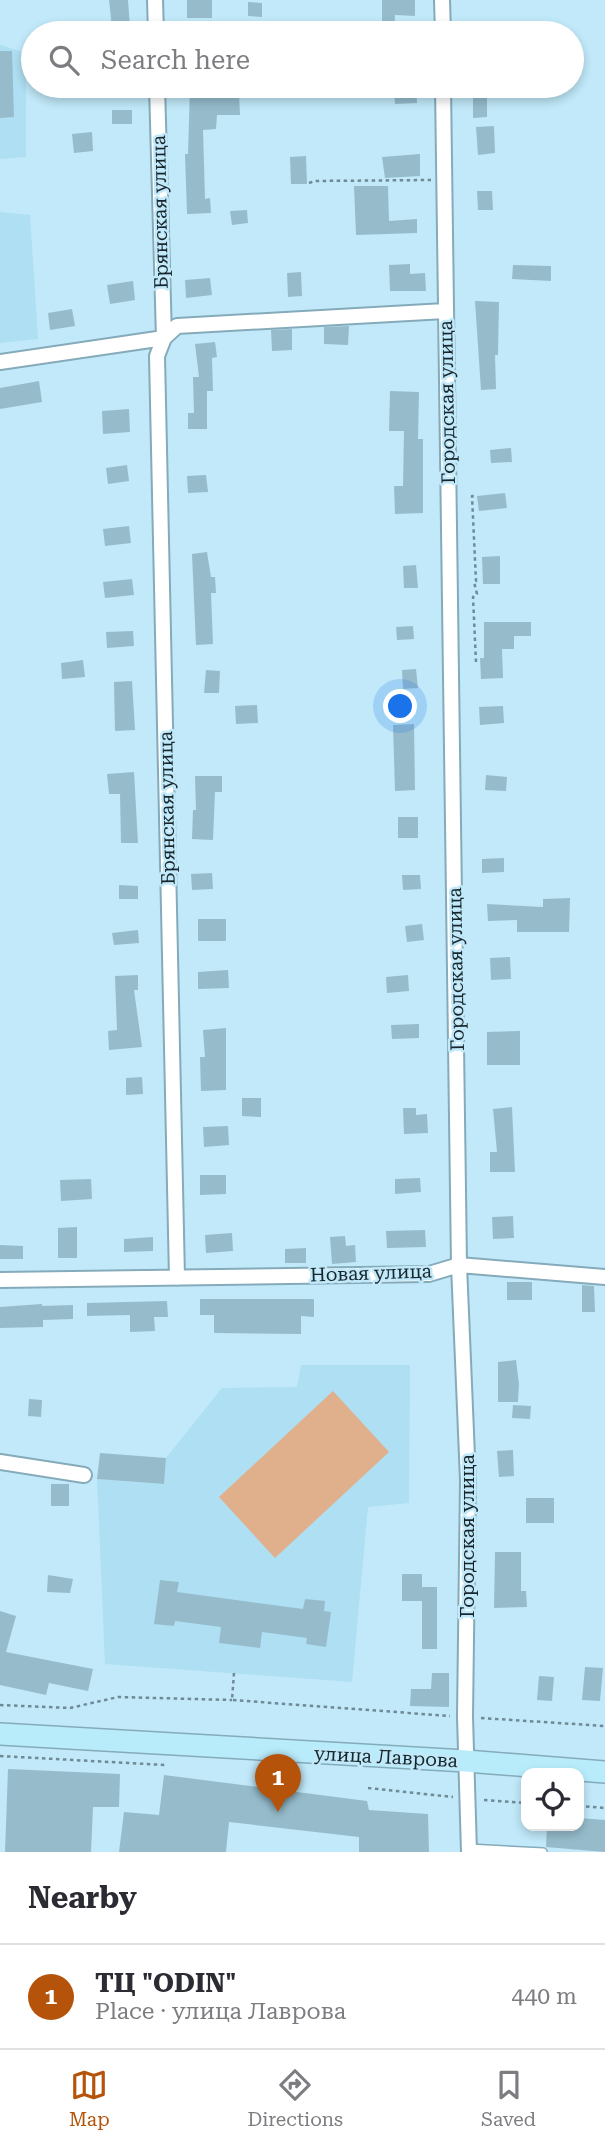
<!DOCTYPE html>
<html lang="en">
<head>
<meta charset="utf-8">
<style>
  :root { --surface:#fff; --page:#f7f7f7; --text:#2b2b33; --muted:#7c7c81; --line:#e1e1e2; --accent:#b45309 }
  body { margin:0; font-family:"Roboto Serif",serif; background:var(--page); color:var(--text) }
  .controls { position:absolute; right:21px; bottom:21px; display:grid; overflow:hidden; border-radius:14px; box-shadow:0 4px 10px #0003 }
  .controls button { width:63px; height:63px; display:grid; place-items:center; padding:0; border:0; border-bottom:2px solid var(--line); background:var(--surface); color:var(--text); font:35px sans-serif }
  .you { position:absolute; left:401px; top:707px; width:24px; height:24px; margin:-18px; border:5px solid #fff; border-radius:50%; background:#1a73e8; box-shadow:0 0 0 10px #1a73e833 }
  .badge { display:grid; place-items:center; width:46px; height:46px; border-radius:50%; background:var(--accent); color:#fff; font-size:23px; font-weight:700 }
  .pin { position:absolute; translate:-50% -58px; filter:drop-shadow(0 2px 4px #0008) }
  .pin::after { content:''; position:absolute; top:37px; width:24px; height:21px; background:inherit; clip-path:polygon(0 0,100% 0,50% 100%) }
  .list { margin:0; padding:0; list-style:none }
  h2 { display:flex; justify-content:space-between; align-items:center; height:91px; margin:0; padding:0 28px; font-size:30px }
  h2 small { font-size:23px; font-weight:400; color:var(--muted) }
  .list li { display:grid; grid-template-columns:46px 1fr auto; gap:21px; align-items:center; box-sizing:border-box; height:105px; padding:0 28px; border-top:2px solid var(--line) }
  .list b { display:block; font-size:26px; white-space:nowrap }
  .list p { margin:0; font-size:23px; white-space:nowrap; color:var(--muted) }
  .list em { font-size:23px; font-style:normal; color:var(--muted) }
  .icon { flex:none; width:38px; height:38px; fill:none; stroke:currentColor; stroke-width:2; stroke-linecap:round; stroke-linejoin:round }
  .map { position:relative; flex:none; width:605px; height:1852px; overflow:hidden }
  .search { position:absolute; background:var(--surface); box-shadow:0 4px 10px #0003; left:21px; right:21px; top:21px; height:77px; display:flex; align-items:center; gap:18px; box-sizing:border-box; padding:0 24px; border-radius:38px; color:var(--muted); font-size:26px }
  .sheet { height:196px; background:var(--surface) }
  nav { display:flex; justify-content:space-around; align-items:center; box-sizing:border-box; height:98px; border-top:2px solid var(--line); background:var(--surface); font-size:19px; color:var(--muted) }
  nav a { display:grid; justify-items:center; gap:4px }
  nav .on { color:var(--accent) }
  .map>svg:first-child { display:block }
  .built { fill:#aedff2 }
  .green { fill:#e0af8c }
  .building { fill:#96bccc }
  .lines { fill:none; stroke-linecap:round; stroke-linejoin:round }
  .lane-casing { stroke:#85abba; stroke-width:10 }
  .street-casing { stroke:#85abba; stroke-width:18 }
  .secondary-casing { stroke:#85abba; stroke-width:24 }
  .path { stroke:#6f8a96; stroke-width:2.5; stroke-dasharray:3.5 3.5; stroke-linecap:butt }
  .lane { stroke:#fff; stroke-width:7 }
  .street { stroke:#fff; stroke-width:14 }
  .secondary { stroke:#b8ecfa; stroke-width:21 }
  .labels { text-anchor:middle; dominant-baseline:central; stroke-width:5; stroke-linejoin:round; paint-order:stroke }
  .street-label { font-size:19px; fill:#17262c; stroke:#c1e9f9 }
</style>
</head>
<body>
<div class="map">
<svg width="605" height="1852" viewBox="0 0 605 1852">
  <rect width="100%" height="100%" fill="#c1e9f9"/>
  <path class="built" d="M0,45L26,53V157L0,159Z
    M0,212L30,215L38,339L0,343Z
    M301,1365H410L409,1503L368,1507L352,1682L105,1664L97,1479L164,1484L166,1458L222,1388L297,1387Z"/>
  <path class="green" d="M333,1391L389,1452L275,1558L219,1497Z"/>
  <path class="building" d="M109,0H128L130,27L112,28Z
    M187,0H212V18H187Z
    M382,0H415V16L395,15L394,33H382Z
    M248,2L262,3V17L248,16Z
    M0,51H12L14,117L0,118Z
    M221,86L239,94L240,115H217L216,129L203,130L205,199L210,198L211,213L187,214L185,154H188L190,87Z
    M416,86L417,103L395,104L394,87Z
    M473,94H487V117L473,118Z
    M112,110H132V124H112Z
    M494,126L495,153L478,155L476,127Z
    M92,132L93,151L74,153L72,134Z
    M420,154V176L385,178L382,157Z
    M306,156L307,184H291L290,157Z
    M354,186H388L389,221L417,219V233L356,235Z
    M477,191H492L493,210H478Z
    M247,210L248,223L232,225L230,211Z
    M410,264V274L425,273L426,291H390L389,265Z
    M513,265L551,266V281L512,279Z
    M301,272L302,296L288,297L287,273Z
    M210,278L212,295L186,298L185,280Z
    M133,281L135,300L110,304L107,285Z
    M475,301L499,302L498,355H495L496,389L481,390Z
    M72,309L75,326L50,330L48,313Z
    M349,326L348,345L324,344V327Z
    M292,329V350L272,351L271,330Z
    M215,342L217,357L212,358L213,391H207V429H188V413H194L193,377H199L195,344Z
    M39,381L42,402L0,409V388Z
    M390,391L419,392L418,439H423V513L395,514L394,486H403L404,431H389Z
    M129,409L130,432L103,434L102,411Z
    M511,448L512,462L491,463L490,450Z
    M127,465L129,481L108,484L106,468Z
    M206,475L208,492L188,493L187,476Z
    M505,493L507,508L479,511L477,496Z
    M129,526L131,543L105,546L103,529Z
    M207,552L211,577H215L216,593H211L213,644L196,645L192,554Z
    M500,556V584H483L482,557Z
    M416,565L418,588H404L403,566Z
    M132,579L134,595L105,598L103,582Z
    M484,622H531V636H514V649H502L503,678L481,679L480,658H484Z
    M413,626L414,639L397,640L396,627Z
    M133,631L134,646L107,648L106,632Z
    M83,660L85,677L62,679L61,663Z
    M416,669L418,688L403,689L402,670Z
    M206,670L220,671L219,693H204Z
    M132,681L135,730L115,731L114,682Z
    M257,705L258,723L236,724L235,706Z
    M503,706L504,723L480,725L479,707Z
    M414,724L415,790L395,791L393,725Z
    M134,772L138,843H121L120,794H109L107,774Z
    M486,775L507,777L506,791L485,790Z
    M195,776H222V792H215L213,840L192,839L193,810H196Z
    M398,817H418V838H398Z
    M504,858V872L482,873V859Z
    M212,873L213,889L192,890L191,874Z
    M402,875H420L421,889L403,890Z
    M119,885L138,886V899H119Z
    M570,898L569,932H517V920L488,921L487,904L543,907V899Z
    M198,919H226V941H198Z
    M422,924L424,940L407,942L405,926Z
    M138,930L139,943L114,945L112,933Z
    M510,957L511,979L491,980L490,958Z
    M228,970L229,988L198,989V972Z
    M138,975V990H134L142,1047L109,1050L108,1031L117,1030L115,976Z
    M408,975L409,991L387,993L386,977Z
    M419,1024V1038L392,1039L391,1025Z
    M226,1028V1090L201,1091L200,1057H205L203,1030Z
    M520,1031V1065H487V1032Z
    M142,1077L143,1094L126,1095V1078Z
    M242,1098H261V1117L242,1116Z
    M512,1107L515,1172H490V1152H497L493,1109Z
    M403,1108H416V1115L427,1114L428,1133L404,1134Z
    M228,1126L229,1145L204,1147L203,1127Z
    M200,1175H226V1194L200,1195Z
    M420,1178L421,1192L395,1194V1179Z
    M91,1179L92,1199L61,1201L60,1180Z
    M513,1216L514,1238L493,1239L492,1217Z
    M77,1227V1258H58V1228Z
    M425,1230L426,1247L387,1248L386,1231Z
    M232,1233L233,1251L206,1253L205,1235Z
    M345,1236L346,1246L355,1245L356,1262L332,1264L330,1237Z
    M153,1237V1251L124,1252V1239Z
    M0,1245L23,1246V1259H0Z
    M306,1248V1263H285V1249Z
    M507,1282H532V1300H507Z
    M582,1285L594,1286L595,1312H582Z
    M200,1299H314V1317L301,1316V1334L214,1333V1315H200Z
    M167,1301L168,1317H154L155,1331L130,1332V1315L87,1316V1303Z
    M42,1304V1306L73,1305V1319L43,1320V1327L0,1328V1307Z
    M516,1360L519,1384L518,1402H498V1362Z
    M29,1399L42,1400L41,1417L28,1416Z
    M513,1405L531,1406L530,1419L512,1418Z
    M513,1450L514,1476L499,1477L497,1451Z
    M100,1453L166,1458L164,1484L97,1479Z
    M51,1484H69V1506H51Z
    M526,1498H554V1523H526Z
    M495,1552H521V1591H526L527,1607L494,1608Z
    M402,1574H422V1587H437V1649H422V1601H402Z
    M48,1575L73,1579L70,1593L47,1592Z
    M160,1580L179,1582L177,1592L303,1609L305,1599L325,1601L324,1611L331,1612L326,1647L306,1644L307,1638L262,1632L260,1648L219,1643L221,1627L175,1621L174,1626L154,1624Z
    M0,1611L16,1616L6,1652L93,1669L88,1691L49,1683L46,1695L0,1685Z
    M585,1667L603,1668L600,1701L582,1700Z
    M432,1673H449V1707L410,1706L411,1689H431Z
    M539,1676L554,1677L552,1701L537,1700Z
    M8,1769L120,1774L119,1807H93L91,1852H5Z
    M164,1775L367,1801L369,1810L428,1814L429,1852H359V1837L229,1822L226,1852H119L124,1812L159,1815Z
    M579,1818L605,1820V1852L546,1847L547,1826H579Z"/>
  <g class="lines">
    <g class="lane-casing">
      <path id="lane" d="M468,1848L543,1852"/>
    </g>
    <g class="street-casing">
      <path id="street" d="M155,0L156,33
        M442,0L443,33
        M157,86L164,338L157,356L177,1278
        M443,86L459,1265L468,1480L465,1717L469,1852
        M164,338L177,326L445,311
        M0,362L164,338
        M0,1280L429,1274L459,1265L605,1277
        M0,1462L84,1475"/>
    </g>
    <g class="secondary-casing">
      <path id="secondary" d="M0,1734L466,1761L605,1772"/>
    </g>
    <path class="path" d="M309,183L315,181L431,180
      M476,662L473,597L477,594L474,582L476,581L472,496H477
      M234,1673L232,1700L450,1716
      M0,1705L70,1708L118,1697L232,1700
      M481,1718L605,1726
      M0,1756L165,1765
      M368,1788L453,1797
      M484,1800L526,1803
      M579,1806L605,1808"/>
    <use href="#lane" class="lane"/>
    <use href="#street" class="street"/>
    <use href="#secondary" class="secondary"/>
  </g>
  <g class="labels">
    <g class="street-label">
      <text transform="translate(160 212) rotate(-91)">Брянская улица</text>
      <text transform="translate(447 402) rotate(-91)">Городская улица</text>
      <text transform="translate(167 808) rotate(-91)">Брянская улица</text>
      <text transform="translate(456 969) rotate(-91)">Городская улица</text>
      <text transform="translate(371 1273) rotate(-2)">Новая улица</text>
      <text transform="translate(467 1536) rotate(-90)">Городская улица</text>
      <text transform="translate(386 1757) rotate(3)">улица Лаврова</text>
    </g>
  </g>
</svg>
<div class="controls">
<button><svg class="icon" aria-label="locate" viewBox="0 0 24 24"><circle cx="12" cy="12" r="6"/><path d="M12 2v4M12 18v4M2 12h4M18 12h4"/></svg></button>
</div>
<div class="you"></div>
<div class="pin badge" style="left:278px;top:1812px">1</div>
<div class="search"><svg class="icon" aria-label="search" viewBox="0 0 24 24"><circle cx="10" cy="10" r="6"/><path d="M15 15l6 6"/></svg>Search here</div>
</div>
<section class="sheet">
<h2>Nearby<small></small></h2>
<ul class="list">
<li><span class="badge">1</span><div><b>ТЦ &quot;ODIN&quot;</b><p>Place · улица Лаврова</p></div><em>440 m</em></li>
</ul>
</section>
<nav>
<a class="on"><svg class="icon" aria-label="map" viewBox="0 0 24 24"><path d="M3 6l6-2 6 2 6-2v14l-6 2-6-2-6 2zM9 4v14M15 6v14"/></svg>Map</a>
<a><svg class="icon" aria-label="directions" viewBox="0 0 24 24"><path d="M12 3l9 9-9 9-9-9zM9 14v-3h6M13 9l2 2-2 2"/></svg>Directions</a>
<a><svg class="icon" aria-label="saved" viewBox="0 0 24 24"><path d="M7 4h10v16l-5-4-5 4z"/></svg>Saved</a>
</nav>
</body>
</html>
